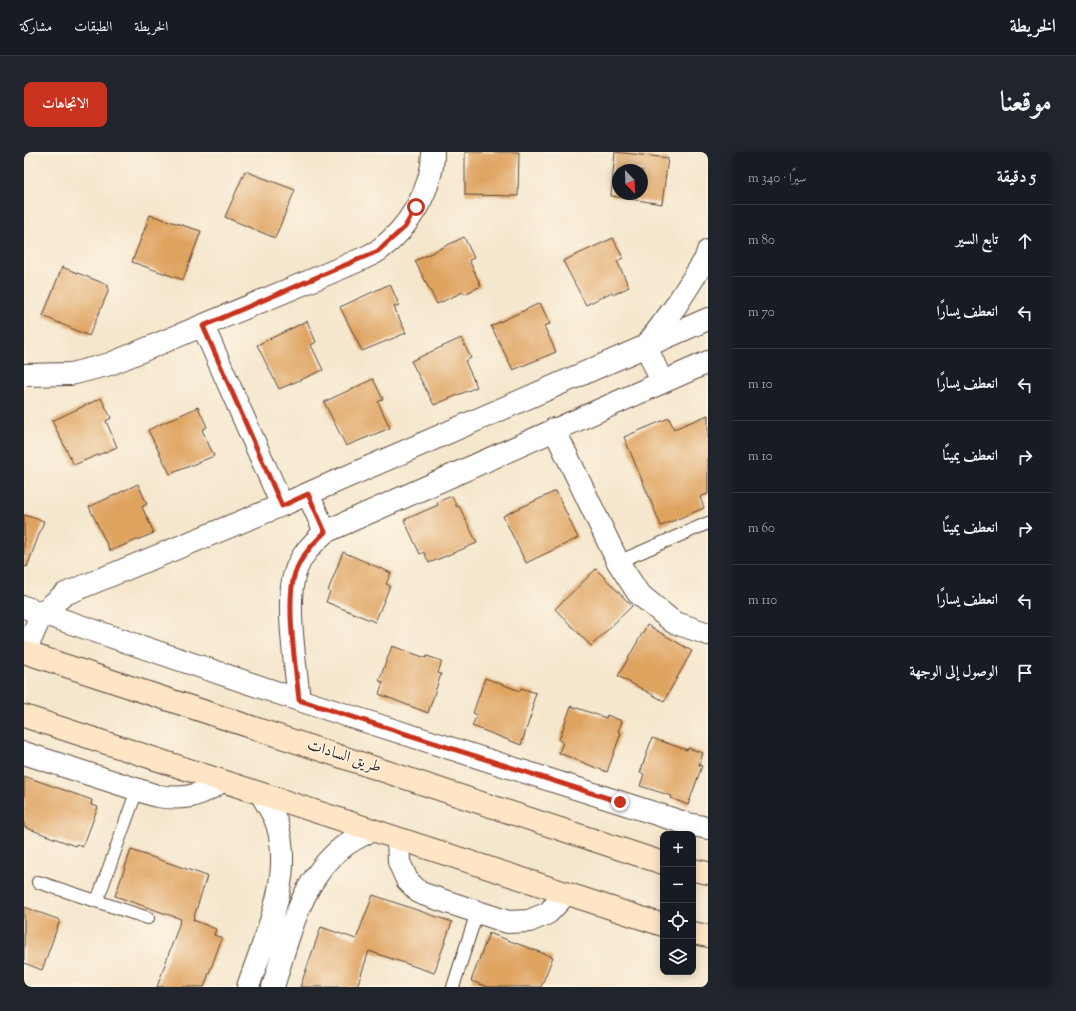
<!DOCTYPE html>
<html lang="ar">
<head>
<meta charset="utf-8">
<style>
  :root { --surface:#171b24; --page:#20242c; --text:#f1f3f6; --muted:#9ea1a6; --line:#363941; --accent:#c8321e }
  body { margin:0; font-family:"Sorts Mill Goudy",Amiri,serif; background:var(--page); color:var(--text); direction:rtl }
  .controls { position:absolute; right:12px; bottom:12px; display:grid; overflow:hidden; border-radius:8px; box-shadow:0 2px 10px #0003 }
  .controls button { width:36px; height:36px; display:grid; place-items:center; padding:0; border:0; border-bottom:1px solid var(--line); background:var(--surface); color:var(--text); font:20px sans-serif }
  .compass { position:absolute; left:588px; top:12px; width:36px; height:36px; border-radius:50%; background:var(--surface); box-shadow:0 2px 10px #0003; rotate:157deg }
  .stop { position:absolute; width:12px; height:12px; margin:-9px; border:3px solid #c8321e; border-radius:50%; background:#fff }
  .stop.end { background:#c8321e; border-color:#fff; box-shadow:0 1px 4px #0008 }
  .list { margin:0; padding:0; list-style:none }
  h2 { display:flex; justify-content:space-between; align-items:center; height:52px; margin:0; padding:0 16px; font-size:17px }
  h2 small { font-size:13px; font-weight:400; color:var(--muted) }
  .list li { display:grid; grid-template-columns:26px 1fr auto; gap:12px; align-items:center; box-sizing:border-box; height:72px; padding:0 16px; border-top:1px solid var(--line) }
  .list b { display:block; font-size:15px; white-space:nowrap }
  .list em { font-size:13px; font-style:normal; color:var(--muted) }
  .icon { flex:none; width:22px; height:22px; fill:none; stroke:currentColor; stroke-width:2; stroke-linecap:round; stroke-linejoin:round }
  .map { position:relative; flex:none; width:684px; height:835px; overflow:hidden; direction:ltr; border-radius:8px }
  header { display:flex; align-items:center; gap:24px; box-sizing:border-box; height:56px; padding:0 20px; background:var(--surface); border-bottom:1px solid var(--line) }
  header strong { font-size:19px }
  nav { display:flex; gap:22px; margin-inline-start:auto; font-size:14px }
  .intro { display:flex; align-items:center; justify-content:space-between; box-sizing:border-box; height:96px; padding:0 24px }
  h1 { margin:0; font-size:28px }
  .button { padding:10px 18px; border-radius:8px; background:var(--accent); color:#fff; font-size:14px; font-weight:700 }
  main { display:flex; gap:24px; padding:0 24px }
  aside { flex:1; background:var(--surface); border-radius:8px; box-shadow:0 2px 10px #0003 }
  .map>svg:first-child { display:block }
  .building { fill:#dfa361; fill-rule:evenodd }
  .lines { fill:none; stroke-linecap:round; stroke-linejoin:round }
  .service-casing { stroke:#574638; stroke-width:14 }
  .minor-casing { stroke:#574638; stroke-width:24 }
  .tertiary-casing { stroke:#574638; stroke-width:24 }
  .secondary-casing { stroke:#574638; stroke-width:24 }
  .service { stroke:#fff; stroke-width:12 }
  .minor { stroke:#fff; stroke-width:22 }
  .tertiary { stroke:#fff; stroke-width:22 }
  .secondary { stroke:#fde5c5; stroke-width:22 }
  .route { stroke:#c8321e; stroke-width:5 }
  .labels { text-anchor:middle; dominant-baseline:central; stroke-width:3; stroke-linejoin:round; paint-order:stroke }
  .street-label { font-size:16px; fill:#3b2a1e; stroke:#fcf5e5 }
</style>
</head>
<body>
<header>
<strong>الخريطة</strong>
<nav><a>الخريطة</a><a>الطبقات</a><a>مشاركة</a></nav>
</header>
<div class="intro"><h1>موقعنا</h1><a class="button">الاتجاهات</a></div>
<main>
<aside>
<h2>5 دقيقة<small>سيرًا · 340 m</small></h2>
<ul class="list">
<li><svg class="icon" aria-label="ahead" viewBox="0 0 24 24"><path d="M12 20V5M6 11l6-6 6 6"/></svg><div><b>تابع السير</b></div><em>80 m</em></li>
<li><svg class="icon" aria-label="left" viewBox="0 0 24 24"><path d="M17 20v-9H6M10 6l-5 5 5 5"/></svg><div><b>انعطف يسارًا</b></div><em>70 m</em></li>
<li><svg class="icon" aria-label="left" viewBox="0 0 24 24"><path d="M17 20v-9H6M10 6l-5 5 5 5"/></svg><div><b>انعطف يسارًا</b></div><em>10 m</em></li>
<li><svg class="icon" aria-label="right" viewBox="0 0 24 24"><path d="M7 20v-9h11M14 6l5 5-5 5"/></svg><div><b>انعطف يمينًا</b></div><em>10 m</em></li>
<li><svg class="icon" aria-label="right" viewBox="0 0 24 24"><path d="M7 20v-9h11M14 6l5 5-5 5"/></svg><div><b>انعطف يمينًا</b></div><em>60 m</em></li>
<li><svg class="icon" aria-label="left" viewBox="0 0 24 24"><path d="M17 20v-9H6M10 6l-5 5 5 5"/></svg><div><b>انعطف يسارًا</b></div><em>110 m</em></li>
<li><svg class="icon" aria-label="arrive" viewBox="0 0 24 24"><path d="M6 21V4h12l-3 4 3 4H6"/></svg><div><b>الوصول إلى الوجهة</b></div></li>
</ul>
</aside>
<div class="map">
<svg width="684" height="835" viewBox="0 0 684 835">
  <rect width="100%" height="100%" fill="#fcf5e5"/>
  <filter id="ink" filterUnits="userSpaceOnUse"><feTurbulence type="fractalNoise" baseFrequency=".025" numOctaves="2"/><feDisplacementMap in="SourceGraphic" scale="8" xChannelSelector="R" yChannelSelector="G"/><feConvolveMatrix kernelMatrix="1 2 1 2 8 2 1 2 1" color-interpolation-filters="sRGB"/></filter>
  <filter id="wash" filterUnits="userSpaceOnUse"><feTurbulence type="fractalNoise" baseFrequency=".012" numOctaves="4" result="noise"/><feDisplacementMap in="SourceGraphic" scale="16" xChannelSelector="R" yChannelSelector="G"/><feGaussianBlur stdDeviation="0.9" result="paint"/><feColorMatrix in="noise" values="0 0 0 0 0 0 0 0 0 0 0 0 0 0 0 0 0 1.4 0 .05"/><feComposite in="paint" operator="in"/></filter>
  <g filter="url(#wash)">
    <rect width="100%" height="100%" fill="#f5e7cd"/>
    <g id="blocks">
      <path class="building" d="M441,0H495L494,44L441,43Z
        M591,0L644,6L638,52L587,44ZM594,18H618V42H594Z
        M221,19L271,38L251,86L201,65Z
        M126,63L177,79L159,128L108,110Z
        M440,85L450,106L445,108L457,134L441,142L439,140L413,152L391,109Z
        M589,86L599,106L593,109L605,135L589,143L588,140L562,153L539,109Z
        M38,115L84,133V140L65,184L19,164Z
        M366,132L375,153L370,155L382,181L338,199L316,155Z
        M516,151L526,172L520,174L532,200L489,218L467,174Z
        M283,169L292,190L287,193L299,218L255,237L233,193Z
        M437,186L447,206L441,209L453,235L410,253L387,209Z
        M349,227L359,247L354,250L366,276L322,294L300,250Z
        M77,246L87,266L82,269L93,295L50,313L28,269Z
        M174,255L183,275L178,278L190,304L146,322L124,278Z
        M684,263V342L676,345L680,356L637,374L600,285L645,266L650,277Z
        M114,332L123,352L118,355L130,381L86,399L65,355Z
        M532,339L554,386L502,411L479,364Z
        M428,344L433,355L435,354L453,391L405,411L400,400L396,402L380,368L414,353L413,350Z
        M0,363L20,369L3,415L0,414Z
        M319,400L367,421L362,432L366,434L351,470L302,450L306,440L304,439Z
        M572,417L608,454L567,494L531,457Z
        M623,473L668,499L640,549L594,524Z
        M368,494L402,506L403,504L418,509L414,521L417,522L404,561L355,542L359,530L355,529Z
        M461,526L496,539L497,536L512,541L508,553L510,554L497,593L448,574L453,563L449,561Z
        M547,554L582,566L583,563L598,569L594,580L597,581L583,620L535,601L539,590L535,588Z
        M628,586L663,598L664,596L679,601L675,613L678,614L664,653L647,646L648,644L616,634L620,622L616,621Z
        M0,624L68,648L67,653L74,655L59,695L52,692L51,694L0,675Z
        M107,698L183,724L169,768L192,777L190,783L198,786L180,835H133L157,767L91,744Z
        M349,743L428,770L410,821L345,799L333,835H276L297,775L332,787Z
        M0,755L36,768L18,818L0,811Z
        M465,781L529,805L517,835H464L447,829Z"/>
    </g>
  </g>
  <g filter="url(#ink)">
    <use href="#blocks" fill-opacity="0" stroke="#574638" stroke-width="1"/>
    <g class="lines">
      <g class="service-casing">
        <path id="service" d="M594,410L684,371
          M14,730L124,766
          M73,749L113,638
          M429,835L453,760"/>
      </g>
      <g class="minor-casing">
        <path id="minor" d="M179,174L258,353
          M0,223L47,222L86,212L322,114C332,109 345,105 355,98C384,77 409,37 409,0
          M638,230L622,194L651,155L681,108L684,99
          M530,277L594,410L614,441L649,470L684,482
          M284,342L301,380
          M0,455L275,548L664,672L684,676
          M1,500L18,461L41,442L258,353L684,167
          M275,548C272,516 261,449 271,421C276,404 288,392 301,380L684,210
          M374,687L375,710L383,728L396,741L484,770L505,769L524,761L542,742
          M224,835C241,784 270,726 253,672C250,662 242,651 237,642
          M249,835C264,787 276,728 319,695C327,688 339,683 348,678"/>
      </g>
      <g class="tertiary-casing">
        <path id="tertiary" d="M0,601L133,644C160,648 175,645 198,629"/>
      </g>
      <g class="secondary-casing">
        <path id="secondary" d="M0,500L639,711
          M0,564L639,773
          M669,718L684,721
          M669,781L684,784"/>
      </g>
      <use href="#service" class="service"/>
      <use href="#minor" class="minor"/>
      <use href="#tertiary" class="tertiary"/>
      <use href="#secondary" class="secondary"/>
    </g>
  </g>
  <g class="lines" filter="url(#ink)">
    <path class="route" d="M392,55L381,75L354,99L179,174L258,354L284,342L301,380C289,392 277,404 271,421C261,449 272,517 275,548L596,650"/>
  </g>
  <g class="labels">
    <g class="street-label">
      <text transform="translate(320 605) rotate(18)">طريق السادات</text>
    </g>
  </g>
</svg>
<div class="controls">
<button>+</button>
<button>−</button>
<button><svg class="icon" aria-label="locate" viewBox="0 0 24 24"><circle cx="12" cy="12" r="6"/><path d="M12 2v4M12 18v4M2 12h4M18 12h4"/></svg></button>
<button><svg class="icon" aria-label="layers" viewBox="0 0 24 24"><path d="M12 4l9 5-9 5-9-5zM3 14l9 5 9-5"/></svg></button>
</div>
<svg class="compass" viewBox="-18 -18 36 36"><path d="M0-13l5 13h-10z" fill="#e53935"/><path d="M0 13l5-13h-10z" fill="#9ea1a6"/></svg>
<div class="stop" style="left:392px;top:55px"></div>
<div class="stop end" style="left:596px;top:650px"></div>
</div>
</main>
</body>
</html>
